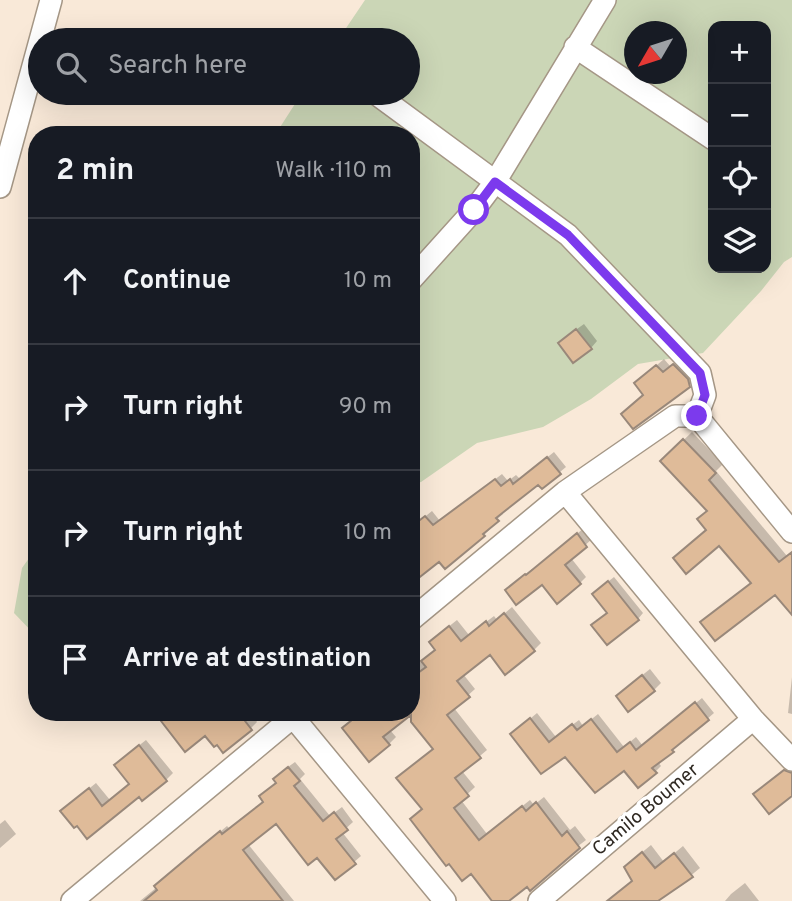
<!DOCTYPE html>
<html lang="en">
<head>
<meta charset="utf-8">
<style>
  :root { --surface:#171b24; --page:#242831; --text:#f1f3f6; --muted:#9ea1a6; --line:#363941 }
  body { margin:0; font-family:Overpass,sans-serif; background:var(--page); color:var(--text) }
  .controls { position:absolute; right:21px; top:21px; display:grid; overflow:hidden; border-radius:14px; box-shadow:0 7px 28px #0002 }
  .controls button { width:63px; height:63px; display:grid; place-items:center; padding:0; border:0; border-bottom:2px solid var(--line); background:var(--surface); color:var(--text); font:35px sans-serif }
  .compass { position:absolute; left:624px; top:21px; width:63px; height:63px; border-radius:50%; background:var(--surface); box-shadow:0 7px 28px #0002; rotate:231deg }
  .stop { position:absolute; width:21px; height:21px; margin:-16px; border:5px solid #7c3aed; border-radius:50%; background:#fff }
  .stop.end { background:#7c3aed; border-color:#fff; box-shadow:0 2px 7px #0008 }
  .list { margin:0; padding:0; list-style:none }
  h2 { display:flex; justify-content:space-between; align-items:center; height:91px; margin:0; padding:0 28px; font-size:30px }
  h2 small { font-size:23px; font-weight:400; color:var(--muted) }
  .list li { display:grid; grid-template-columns:46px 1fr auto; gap:21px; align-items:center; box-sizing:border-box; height:126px; padding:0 28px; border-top:2px solid var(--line) }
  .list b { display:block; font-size:26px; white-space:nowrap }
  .list em { font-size:23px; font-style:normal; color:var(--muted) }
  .icon { flex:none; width:38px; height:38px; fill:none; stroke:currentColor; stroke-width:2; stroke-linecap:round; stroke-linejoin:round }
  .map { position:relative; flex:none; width:792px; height:901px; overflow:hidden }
  .search { position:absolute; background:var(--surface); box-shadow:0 7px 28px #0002; left:28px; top:28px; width:392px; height:77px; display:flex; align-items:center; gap:18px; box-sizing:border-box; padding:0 24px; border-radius:38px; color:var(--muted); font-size:26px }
  .panel { position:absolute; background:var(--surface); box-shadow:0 7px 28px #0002; left:28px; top:126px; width:392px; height:595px; border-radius:28px }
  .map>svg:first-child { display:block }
  .green { fill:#cbd6b6; fill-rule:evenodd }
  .shadow { fill:#0003 }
  .building { fill:#dfbb99; stroke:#99887a; stroke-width:2 }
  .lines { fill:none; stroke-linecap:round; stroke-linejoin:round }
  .minor-casing { stroke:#a59786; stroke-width:24 }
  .minor { stroke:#fff; stroke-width:21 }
  .route { stroke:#7c3aed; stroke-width:9 }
  .labels { text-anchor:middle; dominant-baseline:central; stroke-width:7; stroke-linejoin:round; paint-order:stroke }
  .street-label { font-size:19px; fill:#2f2922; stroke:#fff }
</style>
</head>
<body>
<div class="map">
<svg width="792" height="901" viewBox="0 0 792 901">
  <rect width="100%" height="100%" fill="#f9e9d8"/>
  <path class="green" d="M365,0H792V257L784,262L761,291L703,353L638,364L591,399L543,427L477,443L421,482L411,484V135H275L302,93H408V40H338ZM713,26H766V268H713ZM634,32H676V74H634Z
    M37,547V637L14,613L22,568Z"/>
  <path class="shadow" d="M584,324L597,341L591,348L567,336Z
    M681,358L696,378L689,385L644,376L664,359L670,366Z
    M692,432L723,464L716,471L787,556L792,552V612L776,593L752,582L707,529L709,510L662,461Z
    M554,452L566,467L542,487L539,483L502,512L503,514L488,527L490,529L484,535L411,528L432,511L440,521L502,474L508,481L516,475L520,479Z
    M584,528L592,539L571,558L586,577L580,583L513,584L532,569L533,570Z
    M614,577L643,613L638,619L608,612L600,588Z
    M512,607L541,643L534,650L490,653L463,674L475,689L454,708L487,750L462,771L475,787L461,800L487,834L530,800L534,805L544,797L570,830L575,826L586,840L506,901H495L423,809L435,748L408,715L390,730L396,737L389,744L344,728L411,712V660L416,665L436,649L438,635L457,620L469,635L494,616L497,620Z
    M650,669L661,683L654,690L625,689Z
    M792,677V714L788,713Z
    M702,698L714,713L658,762L661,766L655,772L624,768L565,754L518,729L537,713L556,737L579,720L583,726L598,714L624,747L636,737L643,746Z
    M73,712H85L77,718Z
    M173,712H250L257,722L251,728L205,734Z
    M146,740L173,773L166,780L140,795L87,836L70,804L96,783L110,800L130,784L123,758Z
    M295,762L305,774L300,779L330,816L342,807L353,822L342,832L361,856L354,862L318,855L276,822L248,844L294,901H206L185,861L227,826L230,829L265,801L281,772Z
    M5,820L16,834L0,848V824Z
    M651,845L664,862L683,846L700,868L677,887L655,901H608L634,880V859Z
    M162,883L176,901H140Z
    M745,883L759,901H725L731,894Z"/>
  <path class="building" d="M576,329L592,349L573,363L558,343Z
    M673,364L688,379L690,387L633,429L621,414L643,395L634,383L656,365L663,372Z
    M683,439L716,473L709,480L779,562L792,552V615L775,595L715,641L700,622L751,583L719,546L686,574L673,558L706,530L697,519L707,511L660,461Z
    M547,457L561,474L542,489L538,485L496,518L499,521L483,534L485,536L445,569L439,562L411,584V527L425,516L433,525L495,479L501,486L510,479L513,484Z
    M577,533L587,547L565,565L581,584L557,604L542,585L516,605L505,590L525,574L526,575Z
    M608,581L639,620L607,645L591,625L607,613L592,594Z
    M504,613L535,651L505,675L490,655L457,681L470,697L447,715L481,758L455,778L469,796L454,808L479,840L522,806L526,811L536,802L562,836L567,831L580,848L530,891L527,887L509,901H492L471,874L462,881L449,864L446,866L410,819L422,809L396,778L433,749L411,722V715L383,737L390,745L369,762L342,728L362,712H411V678L426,667L421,661L435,650L429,642L449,626L461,641L486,621L489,626Z
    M642,675L655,691L628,712L616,696Z
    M695,702L709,720L672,750L674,752L652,768L657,773L638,788L624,771L595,793L565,757L541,774L510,734L530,718L549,742L572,724L577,730L591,719L617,752L630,742L636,750Z
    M172,712H238L252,730L223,753L217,745L214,747L205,736L185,752L161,721Z
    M139,745L167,781L142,801L139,797L87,839L77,826L74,828L60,811L89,788L102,806L129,784L114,765Z
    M288,767L300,781L294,786L323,821L334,812L348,830L336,839L356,864L335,880L317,858L308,865L276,824L243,850L283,901H144L157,890L154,886L198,849L220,831L222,834L263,802L259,796L276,783L273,779Z
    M784,770L792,773V796L769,814L753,794Z
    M642,852L655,868L674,853L693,877L658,901H607L632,881L624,867Z"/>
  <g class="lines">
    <g class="minor-casing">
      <path id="minor" d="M575,47L713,139
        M379,96L568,235L700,373L705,395L697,416
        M0,187L51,0
        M411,280L474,210L495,182L605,0
        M565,492L753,719L792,760
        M411,620L565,492L675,416H697L792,532
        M293,717L445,901
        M72,901L299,712
        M539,901L753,719"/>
    </g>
    <use href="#minor" class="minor"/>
  </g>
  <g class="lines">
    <path class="route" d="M474,210L495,182L568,235L700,373L705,395L697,416"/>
  </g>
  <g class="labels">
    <g class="street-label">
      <text transform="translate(646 810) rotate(-40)">Camilo Boumer</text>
    </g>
  </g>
</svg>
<div class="controls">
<button>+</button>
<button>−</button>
<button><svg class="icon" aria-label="locate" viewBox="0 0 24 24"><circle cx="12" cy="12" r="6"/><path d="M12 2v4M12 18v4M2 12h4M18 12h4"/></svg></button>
<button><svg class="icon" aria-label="layers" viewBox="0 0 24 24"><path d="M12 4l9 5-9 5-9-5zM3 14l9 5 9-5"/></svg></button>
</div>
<svg class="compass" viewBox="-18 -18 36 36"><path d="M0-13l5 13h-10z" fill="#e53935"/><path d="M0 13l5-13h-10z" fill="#9ea1a6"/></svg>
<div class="stop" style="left:474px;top:210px"></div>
<div class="stop end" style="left:697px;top:416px"></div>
<div class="search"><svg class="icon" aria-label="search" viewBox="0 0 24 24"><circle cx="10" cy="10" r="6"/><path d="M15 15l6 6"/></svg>Search here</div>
<section class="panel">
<h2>2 min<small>Walk · 110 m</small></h2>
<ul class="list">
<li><svg class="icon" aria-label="ahead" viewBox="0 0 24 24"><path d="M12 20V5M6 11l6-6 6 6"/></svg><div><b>Continue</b></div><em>10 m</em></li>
<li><svg class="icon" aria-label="right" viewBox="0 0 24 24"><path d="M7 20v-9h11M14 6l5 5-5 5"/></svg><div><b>Turn right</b></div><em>90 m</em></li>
<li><svg class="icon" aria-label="right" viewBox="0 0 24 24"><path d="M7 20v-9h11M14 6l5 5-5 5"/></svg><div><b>Turn right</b></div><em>10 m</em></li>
<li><svg class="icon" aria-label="arrive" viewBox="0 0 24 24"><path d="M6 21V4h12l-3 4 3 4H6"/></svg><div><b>Arrive at destination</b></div></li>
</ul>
</section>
</div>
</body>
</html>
